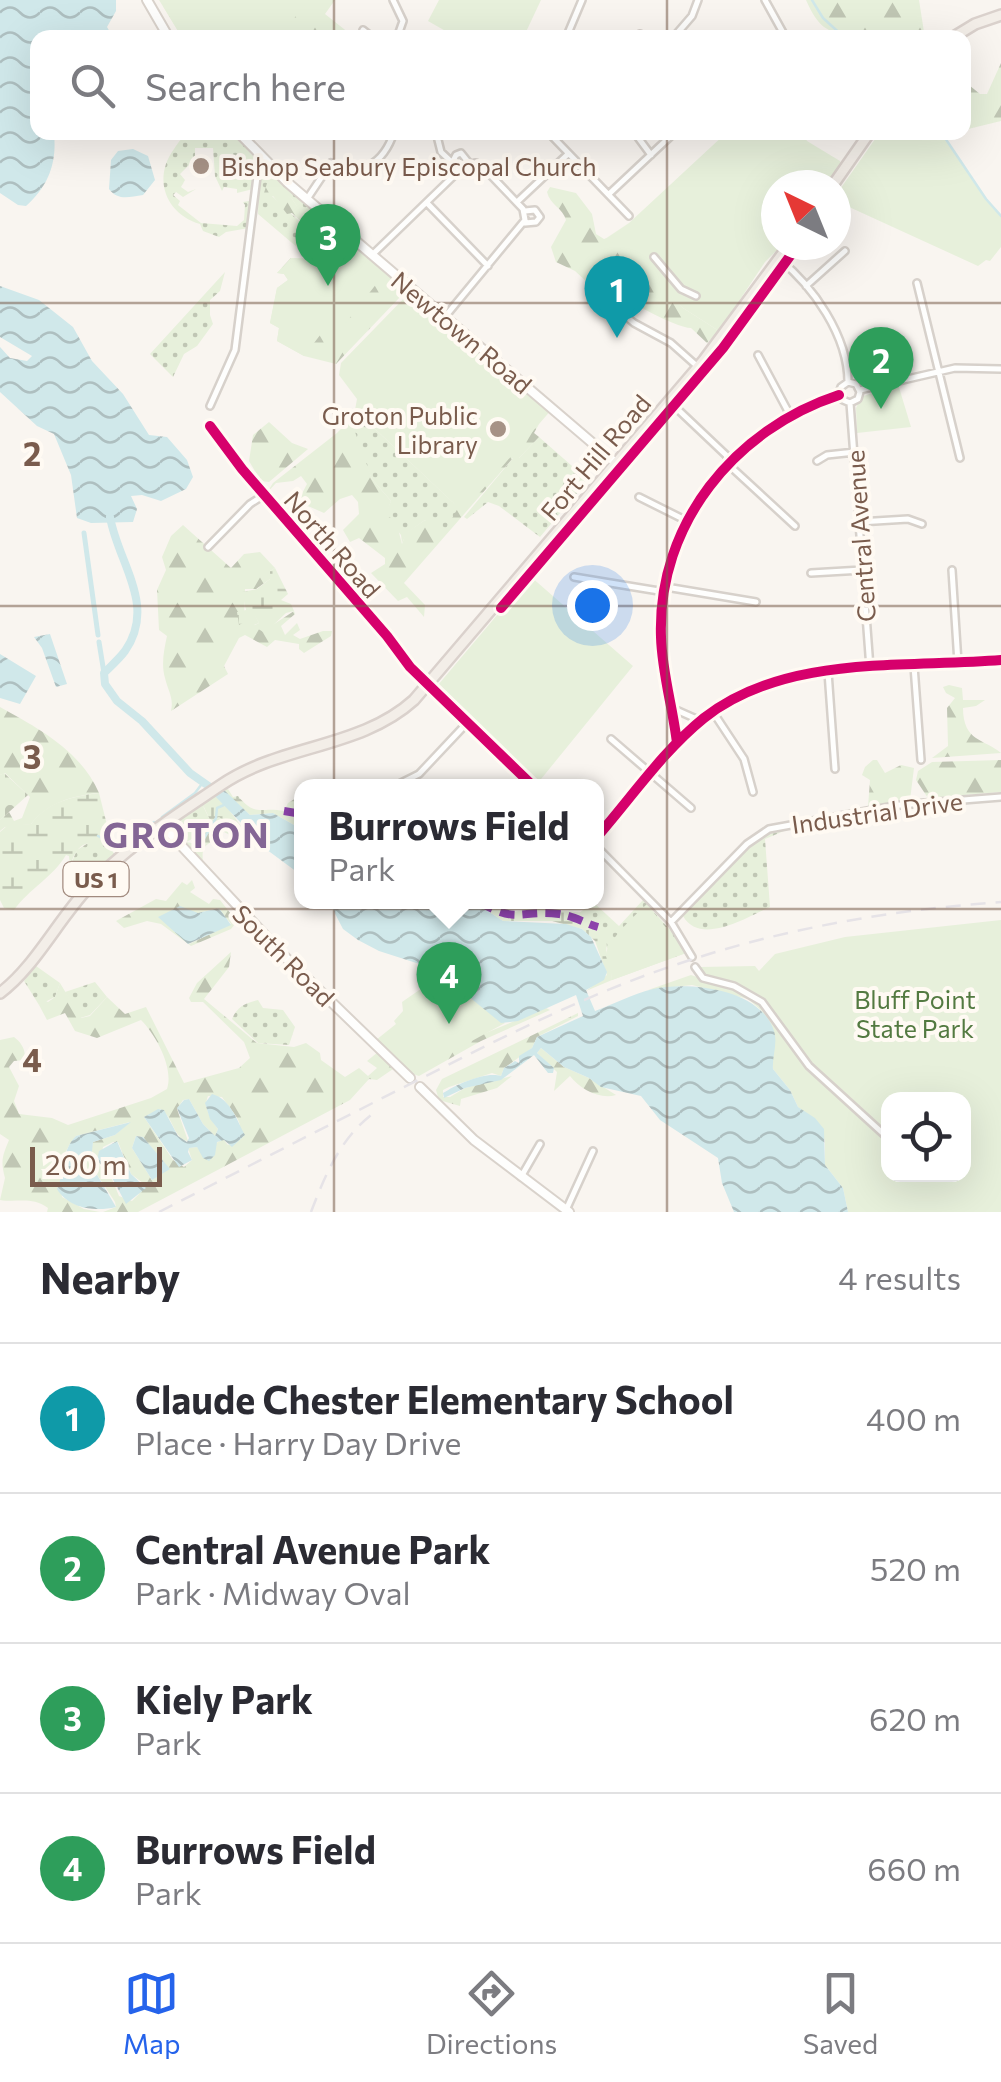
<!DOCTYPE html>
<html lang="en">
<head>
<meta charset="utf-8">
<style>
  :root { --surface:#fff; --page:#f2f2f3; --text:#2b2b33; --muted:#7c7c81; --line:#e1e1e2; --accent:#2563eb }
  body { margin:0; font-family:Commissioner,sans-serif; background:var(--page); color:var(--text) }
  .controls { position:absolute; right:30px; bottom:30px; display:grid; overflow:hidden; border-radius:20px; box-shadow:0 10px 40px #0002 }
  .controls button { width:90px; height:90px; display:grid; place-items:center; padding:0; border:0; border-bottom:2px solid var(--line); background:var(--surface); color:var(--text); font:50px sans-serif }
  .compass { position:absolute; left:761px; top:170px; width:90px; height:90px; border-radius:50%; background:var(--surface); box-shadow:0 10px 40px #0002; rotate:317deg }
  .scale { position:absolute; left:30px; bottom:25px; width:132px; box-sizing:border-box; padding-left:10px; border:5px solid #7a5c4d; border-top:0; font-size:28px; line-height:35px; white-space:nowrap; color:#7a5c4d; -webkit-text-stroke:8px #fffaf3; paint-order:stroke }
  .you { position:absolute; left:592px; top:605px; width:35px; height:35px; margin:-25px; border:8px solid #fff; border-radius:50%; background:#1a73e8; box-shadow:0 0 0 15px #1a73e833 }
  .badge { display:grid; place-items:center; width:65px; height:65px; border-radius:50%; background:var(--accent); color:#fff; font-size:32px; font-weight:700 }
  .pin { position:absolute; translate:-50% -82px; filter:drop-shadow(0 2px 5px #0008) }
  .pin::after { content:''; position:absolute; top:52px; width:35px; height:30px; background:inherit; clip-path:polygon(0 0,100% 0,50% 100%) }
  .popup { position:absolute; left:294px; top:779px; width:310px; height:130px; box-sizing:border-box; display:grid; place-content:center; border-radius:20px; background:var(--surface); filter:drop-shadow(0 2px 8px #0005); font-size:32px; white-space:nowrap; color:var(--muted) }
  .popup b { font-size:38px; color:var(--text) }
  .popup::after { content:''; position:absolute; left:50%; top:100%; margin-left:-20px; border:20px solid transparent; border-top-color:var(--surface) }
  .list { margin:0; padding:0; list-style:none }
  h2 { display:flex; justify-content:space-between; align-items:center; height:130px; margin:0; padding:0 40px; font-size:42px }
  h2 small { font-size:32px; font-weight:400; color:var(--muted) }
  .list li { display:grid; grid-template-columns:65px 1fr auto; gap:30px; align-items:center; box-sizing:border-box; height:150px; padding:0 40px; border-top:2px solid var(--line) }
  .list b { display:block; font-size:38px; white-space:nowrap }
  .list p { margin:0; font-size:32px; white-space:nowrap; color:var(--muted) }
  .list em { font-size:32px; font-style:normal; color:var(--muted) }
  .icon { flex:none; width:55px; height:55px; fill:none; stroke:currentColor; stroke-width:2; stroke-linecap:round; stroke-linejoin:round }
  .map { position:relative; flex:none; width:1001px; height:1212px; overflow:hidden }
  .search { position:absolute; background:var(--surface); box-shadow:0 10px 40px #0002; left:30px; right:30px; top:30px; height:110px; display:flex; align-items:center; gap:25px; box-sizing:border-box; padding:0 35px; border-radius:20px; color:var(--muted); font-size:38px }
  .sheet { height:730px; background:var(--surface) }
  nav { display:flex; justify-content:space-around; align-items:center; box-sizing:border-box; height:140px; border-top:2px solid var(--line); background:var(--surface); font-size:28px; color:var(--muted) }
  nav a { display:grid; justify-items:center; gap:5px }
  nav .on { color:var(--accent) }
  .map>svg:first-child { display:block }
  .grass { fill:url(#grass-dots) }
  .forest { fill:url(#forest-firs); fill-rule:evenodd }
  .wetland { fill:url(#wetland-marsh) }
  .cemetery { fill:url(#cemetery-stones) }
  .park { fill:#e7f0db; fill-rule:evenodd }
  .water { fill:url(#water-waves) }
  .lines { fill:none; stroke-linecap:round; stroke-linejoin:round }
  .stream { stroke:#d0e8ea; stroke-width:2.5 }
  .canal { stroke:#d0e8ea; stroke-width:5 }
  .river { stroke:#d0e8ea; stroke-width:8 }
  .minor-casing { stroke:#d7d1cb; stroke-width:10 }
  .secondary-casing { stroke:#d9d2cb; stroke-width:12 }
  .primary-casing { stroke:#dad1cc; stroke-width:14 }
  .minor { stroke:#fefefd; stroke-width:5 }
  .secondary { stroke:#fefefd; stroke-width:8 }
  .primary { stroke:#f3eee8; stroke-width:9 }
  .rail { stroke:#e6e3e7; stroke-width:2.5; stroke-dasharray:15 10; stroke-linecap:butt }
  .quiet { stroke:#8e44ad; stroke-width:8; stroke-dasharray:15 8; stroke-linecap:butt }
  .cycleway-casing { stroke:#fffaf3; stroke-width:16 }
  .cycleway { stroke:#d6006c; stroke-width:10 }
  .grid { fill:none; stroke:#7a5c4d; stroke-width:2.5; stroke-opacity:0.55 }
  .poi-dot { fill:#a69286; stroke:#fffaf3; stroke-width:4 }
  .labels { text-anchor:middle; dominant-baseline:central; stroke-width:8; stroke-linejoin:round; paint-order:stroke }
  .shield { fill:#fffaf3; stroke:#a28b7f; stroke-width:2.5 }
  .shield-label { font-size:22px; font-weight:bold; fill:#7a5c4d }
  .poi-label { font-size:25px; fill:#7a5c4d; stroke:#fffaf3; text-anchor:start }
  .street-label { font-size:25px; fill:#7a5c4d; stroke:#fffaf3 }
  .park-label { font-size:25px; fill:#537a41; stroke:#fffaf3 }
  .district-label { font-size:35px; font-weight:bold; letter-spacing:2.5px; fill:#846695; stroke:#fffaf3 }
  .grid-label { font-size:32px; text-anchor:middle; font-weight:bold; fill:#7a5c4d; stroke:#fffaf3; stroke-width:8; stroke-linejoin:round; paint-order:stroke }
</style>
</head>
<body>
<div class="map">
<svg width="1001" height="1212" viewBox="0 0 1001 1212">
  <defs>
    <pattern id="grass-dots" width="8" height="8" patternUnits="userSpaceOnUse" patternTransform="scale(2.5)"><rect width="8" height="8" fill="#e7f0db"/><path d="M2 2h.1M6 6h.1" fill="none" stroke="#c0c6b4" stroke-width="1.8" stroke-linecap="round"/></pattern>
    <pattern id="forest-firs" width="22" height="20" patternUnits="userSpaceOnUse" patternTransform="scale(2.5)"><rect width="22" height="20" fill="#e7f0db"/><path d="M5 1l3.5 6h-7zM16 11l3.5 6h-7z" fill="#c0c6b4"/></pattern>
    <pattern id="wetland-marsh" width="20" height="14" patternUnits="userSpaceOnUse" patternTransform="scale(2.5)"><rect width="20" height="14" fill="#e7f0db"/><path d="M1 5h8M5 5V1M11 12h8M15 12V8" fill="none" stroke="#c0c6b4"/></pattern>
    <pattern id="cemetery-stones" width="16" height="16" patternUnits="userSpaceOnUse" patternTransform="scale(2.5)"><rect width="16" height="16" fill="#e7f0db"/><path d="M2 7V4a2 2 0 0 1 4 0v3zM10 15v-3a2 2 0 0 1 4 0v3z" fill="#c0c6b4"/></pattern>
    <pattern id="water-waves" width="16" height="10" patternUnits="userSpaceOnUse" patternTransform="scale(2.5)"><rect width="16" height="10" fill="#d0e8ea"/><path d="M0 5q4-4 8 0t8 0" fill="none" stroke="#aebfc0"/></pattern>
  </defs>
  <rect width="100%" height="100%" fill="#f9f5f0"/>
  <path class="grass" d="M199,133H233L254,157L253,189L237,193V189L224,187L222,191L215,176L213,148H195V159L180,174L185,180L181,187L188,192L196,189L183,197L176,192L173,195L180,201L178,205L201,223L237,226L244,220L245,205L243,202L249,201V228L226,232L219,237L203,231L200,224C166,214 152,179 174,149C176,146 181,138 184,137C189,135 195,135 199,133Z
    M265,169L340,232L305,219L292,199L275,188L272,196L319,239L311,259L258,214L259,174Z
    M225,272L220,291L210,300V315L213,324L197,346L184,354L173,377L150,354Z
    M357,412L459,508L441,538L425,520L407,533L402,543L401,535L385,515L391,501L372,479L358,446L337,433Z
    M539,437L588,480L540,537L499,506L488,502L467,519L464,517L514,457L519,458Z
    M208,799L203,806L210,820L198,836L186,842L191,852L174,833L172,826Z
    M782,828L784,831L765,839L770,907C746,918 700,946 683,916L753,842Z
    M93,840L111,841L114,856L81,889L71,864L77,850Z
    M643,900L673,933L686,953L612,980C610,949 606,929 578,914L593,902L619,926Z
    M36,966L60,983L55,997L39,1005L24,981Z
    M95,982L107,997L90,1015L80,1018L65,992Z
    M258,1000L263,1008L283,1010L295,1027L289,1045L258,1043L232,1019C237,1007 245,1003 258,1000Z"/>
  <path class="forest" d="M159,0H335L325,14L354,37H182Z
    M806,0H919L924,32C898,40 849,45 824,27C816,21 810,9 806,0Z
    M1001,63V121L964,130V81L980,94H987Z
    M268,180L292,199L306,219L385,273L401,287V296L336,364L304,356L277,341L279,328L270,323L277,288L288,280L284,274L277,273L291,258L311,259L319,239L292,213L287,214L273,196L268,197L264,193Z
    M550,187L576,193L592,214L596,234L604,239L614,236L683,308L719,331L707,343L691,328C675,328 618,296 604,284H589L575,271L556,262L551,247L566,220C563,208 550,205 547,192Z
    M269,422L292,443L308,449L269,482L261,481L249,461L253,435Z
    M539,424L534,433L539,437L519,458H513L404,583L425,605L424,617L407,597L398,601L371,573L385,564V558L359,538L350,542L343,530L359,514L358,502L352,495L340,499L324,513L308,506L298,514L296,505L307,484L301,476L293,481L276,483L266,494L273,483L337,433L355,432L372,479L391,501L386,515L396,521L402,544L406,533L425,520L440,529L441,537L458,508L454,503Z
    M183,525L231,568L244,554L260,552L275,568L270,571V579L256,589H245L244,621L255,615L259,623L254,625L268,628L294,611L295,614L281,626L285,635L297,623L300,630L293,635L300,639L323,631H332L331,636L304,653L299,649V644L275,640L267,647L245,635L239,638L224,666L228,674L171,711C174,698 168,691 165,678C161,664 164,650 167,636L159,630L157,590L166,570L162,557L171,536Z
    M949,685L962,688L963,700H985L976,706L963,708C963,742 985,739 1001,753L932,758L948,746L947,708L955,698L946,693L943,687Z
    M0,707C38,728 81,751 99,793C71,796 48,803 31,824L5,827L0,831V820L9,812L14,821L22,818L30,797L5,773L0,775Z
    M873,760H877L885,773L901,765L914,768L910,800L868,807L870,780L862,775L865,767Z
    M1001,760V792L928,798L916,780L918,771L932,762Z
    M219,817L237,827L230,835L224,832C207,848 201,841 203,864L186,842L197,844L214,819Z
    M192,880L195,888L190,892L209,904L213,899L220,900L231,914L239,919L231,929L191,946L161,924L147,921L124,928L116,921L156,899L166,901L182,882L187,885ZM218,908L231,924L189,944L167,921Z
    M231,952L229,967L204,999L257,1043L294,1047L306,1043L320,1053L321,1060L345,1077L359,1068L368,1076L377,1068L367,1061L378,1052L393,1069L377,1080L369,1079L350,1100L138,1212H103L116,1207L115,1202L94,1170L83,1171L81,1166L84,1160L89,1161L93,1142L115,1135L130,1122L76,1136C61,1152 59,1175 62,1197L84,1209L100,1212H47L48,1208C31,1196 18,1203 0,1200L5,1178C0,1160 3,1155 9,1140L0,1134V1040L14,1037C21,1042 27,1051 24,1060L14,1061L9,1067L19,1086L14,1101L19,1114L52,1118L68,1125L151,1098L167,1089C174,1068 156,1035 141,1020L97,1038L75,1031L65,1013L47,1020L39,1005L44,1000L48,1002L55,997L60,983L81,1018L90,1016L107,997L125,1014L146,1007L184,1083L239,1068L250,1058L244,1042L203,1002H191L189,998L197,983ZM208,1096L222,1097C234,1115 253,1129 228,1145L223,1139L201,1152L197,1147L188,1148L192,1160L184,1167L173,1160L144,1117L160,1109C174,1117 173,1139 188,1141L177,1109L183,1100L189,1099L203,1124L215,1136L218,1129C211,1120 203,1108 208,1096ZM136,1136L143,1137L168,1168L152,1180L132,1148ZM113,1142H118L131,1174L143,1183L139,1194L132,1201L119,1196L109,1172L100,1166L103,1147Z
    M546,1008L550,1010L481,1041L419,1076L413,1074L416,1062Z
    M578,1013V1016L537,1037L532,1048L504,1068L501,1076L492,1073L449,1087L443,1090V1097H450L465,1088L512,1076L497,1088L461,1099L460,1106L439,1100L436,1090L442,1079Z
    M541,1048L564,1067L589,1078L616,1095C600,1100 580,1089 570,1076L554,1091L557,1072L537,1053Z"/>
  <path class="wetland" d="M275,568L288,594L281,600L291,604L294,611L286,613L265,633L253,626L259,623L255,616L239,625L237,612L246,610L242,592L257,589L270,579V571Z
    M228,789L233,797L238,796C256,818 261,806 284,811L288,803L301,795V829L273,813L250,815L225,793L224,790Z
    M99,793L111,841C87,845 80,837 70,866L69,856L66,855C53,877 29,889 14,910L4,908L0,900V832L8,825L31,824C48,802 70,797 99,793Z
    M215,796C227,803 240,827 251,838L219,817L214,819L199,844L191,841L201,833L202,824L210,820L203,805Z
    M474,902L511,913L543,904L551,910L587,913L607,940L606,955L611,966L612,980L586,991L607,975L595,941L582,929L552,921H503Z"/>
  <path class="cemetery" d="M4,773L28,795L0,820V775Z"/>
  <path class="park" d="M171,0H309L279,37L182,38L163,6Z
    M439,0H541L525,34L530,37H456L428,21Z
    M880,132L942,133L986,198L1001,215V247L990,261L986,260L978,266L836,201V195Z
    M726,133H802L807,141L840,161L841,166L826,185H776V245H782L765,262L719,331L683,308L614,242L590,249L629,223Z
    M326,217L388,269L334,338L324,330L304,356L277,341L279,328L270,323L277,288L288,280L284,274L277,273L291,258L310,259L299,248Z
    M412,290L552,409L463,512L355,410L357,399L339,375L341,363Z
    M898,384L911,427L857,433L856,408L861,397Z
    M530,576L633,666L537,784L438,690V685Z
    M647,904L686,953L612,980C612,970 608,965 606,956C604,944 638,912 647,904Z
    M1001,920V1212H848L843,1188L825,1165V1140L798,1107L790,1090L773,1069L762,1011L748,999L692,985L648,990L691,975L697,977L702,973L700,967L755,966L759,971L775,954L845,937ZM888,1100H964V1174H888Z
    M441,975L505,1023L411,1074L376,1040L396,1024L394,1021L403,1011L402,1002Z"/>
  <path class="water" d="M0,0H116V11L107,27L110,32L125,33L132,37L38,38V132L54,133C57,162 49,186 26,206L18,205L0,193Z
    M133,149L148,156L155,180L143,195C129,197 118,201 109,189L111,160L118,151Z
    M0,286L39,300L73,327L92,361L123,394L149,435L167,437L187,460L193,477L186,489L161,501L142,495L131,496L137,509L133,522L91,523L77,518L71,475L54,434L37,426L0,392V347L10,358L27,361L32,356L0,337Z
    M50,634L67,684L56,687L42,648L34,637Z
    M0,654L36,676L20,704L0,698Z
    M224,790L250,815L273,813L301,829V875L247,835L243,825L215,796Z
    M329,902H474L503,921L566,924L582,929L591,937L607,972L604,980L586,990L595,1011C614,1004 633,994 653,989C690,981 761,989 774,1031C778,1044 772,1056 773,1069L790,1090L798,1107L815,1118L824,1129L825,1165L843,1188L848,1212H734L722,1183L718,1158L660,1120L641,1096L601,1087L589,1078L564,1067L541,1048L537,1053L554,1068L553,1073H548L534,1055L501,1080L465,1088L444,1098L443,1093C457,1084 486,1071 501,1076L504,1068L515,1061L519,1063V1056L532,1048L537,1037L583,1016L576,995L518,1021L501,1023L435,969L379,951L358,940L343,929Z
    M180,906L198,913L219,908L231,925L188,944L158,917Z
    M212,1094C231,1099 237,1121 245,1135L232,1147L224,1140L217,1142L215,1155L209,1161L203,1158L197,1147L189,1148L188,1152L192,1160L179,1167L144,1117L158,1109L164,1110L178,1136L187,1142L189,1138L177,1108L184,1100L189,1099L203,1124L215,1136L218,1129L210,1119L205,1103Z
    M131,1122L115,1135L93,1142L91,1160H84L81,1166L83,1170L92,1169L96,1173L116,1207C96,1212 69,1209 57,1189C65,1173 61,1150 76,1136Z
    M136,1136L143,1137L170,1169L152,1180L132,1148Z
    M117,1141L131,1174L146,1188L126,1204L109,1172L97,1161L99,1151Z"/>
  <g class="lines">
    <path class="stream" d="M812,0L823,18L845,38
      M941,132L986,199L1001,216
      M162,817L195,793L204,781
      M98,836L113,844
      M120,841L133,837L154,822
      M199,847L216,818L217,808L224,805"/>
    <path class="canal" d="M84,533L98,635
      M99,642L104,673"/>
    <path class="river" d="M110,517C118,563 157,605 125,651C119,659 111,666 104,673L105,684L117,701L142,721L190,773L217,792"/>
    <g class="minor-casing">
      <path id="minor" d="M393,0L403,21L397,38
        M765,0L786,38
        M363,30L373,38
        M640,34L645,38
        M566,38L582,0
        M673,38L692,16L698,0
        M436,132L441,152L460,170
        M548,132L629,216
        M634,132L651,155
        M453,161L456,155L461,153L469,163
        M609,194L675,132
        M307,199L331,163C360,179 384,163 394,132
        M517,202L568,154
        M427,203L488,266
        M525,211L535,210L540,217L536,222L525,223
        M372,255L465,165L476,163L482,166L523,209L525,220L444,318
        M654,257L681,289L696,296
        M779,259C813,286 848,336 848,382
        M917,283L960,458
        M806,286L845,251
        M605,299L634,323L671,343L698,367
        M758,355L790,415
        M848,382L856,384L860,392L858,399L850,403
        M848,382L841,387L839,393L843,400L850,403
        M860,390L955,368L1001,369
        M670,402L726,455L731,467L795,526
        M850,403L870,668
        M210,406L235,350L258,169L263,159
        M210,426L242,469L387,636L410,667L533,786
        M817,461L827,455L855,452
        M639,497L687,521
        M859,522L908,519L922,524
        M208,547L250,504L264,495
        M952,570L958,663
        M811,573L862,570
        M574,577L665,592
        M666,587L756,602
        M914,666L921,760
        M828,672L835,769
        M674,709L701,721
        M713,712L744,759L753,792
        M611,739L691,808
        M677,743C673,708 662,673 661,637C657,524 735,429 839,395
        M395,786L419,774L467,723
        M596,838C631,798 663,751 704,718C785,654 904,668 1001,660
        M596,846L671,922L692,957
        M671,922L747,844L769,829L900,805L1001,797
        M695,967L703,978L734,986L762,1002L809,1066L888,1138
        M521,1177L540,1144
        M566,1210L593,1151"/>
    </g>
    <g class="secondary-casing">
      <path id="secondary" d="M147,0L169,38
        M238,132L288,183L617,464
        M163,826L289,961L410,1078
        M420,1087L474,1140L569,1212"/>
    </g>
    <g class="primary-casing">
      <path id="primary" d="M952,38L975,24L1001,15
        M833,185L870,132
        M0,993C34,968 58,920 88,888C125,847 175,816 221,785C281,744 360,749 414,700L704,360L789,245"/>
    </g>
    <use href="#minor" class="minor"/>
    <use href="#secondary" class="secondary"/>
    <use href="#primary" class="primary"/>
    <path class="rail" d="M159,1212C247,1167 335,1122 424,1077C507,1035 592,992 681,963C785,928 892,910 1001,902
      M311,1212C326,1173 342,1134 378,1110"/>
    <path class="quiet" d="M284,811L302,814
      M479,902C520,925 519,909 559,914C574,916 584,923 598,927"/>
    <g class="cycleway-casing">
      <path id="cycleway" d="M210,426L242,469L387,636L410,667L533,786
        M501,608L723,348L798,245
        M677,743C673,708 662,673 661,637C657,524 735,429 839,395
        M596,838C631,798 663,751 704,718C785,654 904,668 1001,660"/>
    </g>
    <use href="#cycleway" class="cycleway"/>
  </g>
  <path class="grid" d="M334,0V38M667,0V38M334,132V1212M667,132V1212M0,303H1001M0,606H1001M0,909H1001"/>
  <g class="poi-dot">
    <circle cx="201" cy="166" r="10"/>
    <circle cx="498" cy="429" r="10"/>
  </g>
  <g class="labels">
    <rect class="shield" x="63.5" y="862" width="65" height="34" rx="8"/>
    <g class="shield-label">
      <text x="96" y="879">US 1</text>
    </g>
    <g class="poi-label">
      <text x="221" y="166">Bishop Seabury Episcopal Church</text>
      <text x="478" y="415" text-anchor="end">Groton Public<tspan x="478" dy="29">Library</tspan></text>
    </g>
    <g class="street-label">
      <text transform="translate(462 332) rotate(40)">Newtown Road</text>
      <text transform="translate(595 457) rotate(-50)">Fort Hill Road</text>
      <text transform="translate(860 536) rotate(-94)">Central Avenue</text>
      <text transform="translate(333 544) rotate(49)">North Road</text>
      <text transform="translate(877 812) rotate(-8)">Industrial Drive</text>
      <text transform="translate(284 955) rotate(45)">South Road</text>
    </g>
    <g class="park-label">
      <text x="915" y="999">Bluff Point<tspan x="915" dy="29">State Park</tspan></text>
    </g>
    <g class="district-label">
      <text x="187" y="833">GROTON</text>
    </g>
  </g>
  <g class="grid-label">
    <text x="32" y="466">2</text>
    <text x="32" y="769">3</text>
    <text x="32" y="1072">4</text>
  </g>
</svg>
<div class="controls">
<button><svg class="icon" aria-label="locate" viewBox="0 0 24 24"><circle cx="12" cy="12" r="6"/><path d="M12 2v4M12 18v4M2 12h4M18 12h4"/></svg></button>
</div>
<svg class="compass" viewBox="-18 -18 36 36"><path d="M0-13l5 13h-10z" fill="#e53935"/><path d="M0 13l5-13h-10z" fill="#7c7c81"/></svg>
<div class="scale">200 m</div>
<div class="you"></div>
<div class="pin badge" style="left:617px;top:338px;background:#0f9aa8">1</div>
<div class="pin badge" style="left:881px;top:409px;background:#2e9e5b">2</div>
<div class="pin badge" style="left:328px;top:286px;background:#2e9e5b">3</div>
<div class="pin badge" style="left:449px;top:1024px;background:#2e9e5b">4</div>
<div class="popup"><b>Burrows Field</b>Park</div>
<div class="search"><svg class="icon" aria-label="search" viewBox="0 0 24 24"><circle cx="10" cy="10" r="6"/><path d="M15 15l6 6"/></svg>Search here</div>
</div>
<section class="sheet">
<h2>Nearby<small>4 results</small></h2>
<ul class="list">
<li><span class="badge" style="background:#0f9aa8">1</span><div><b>Claude Chester Elementary School</b><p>Place · Harry Day Drive</p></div><em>400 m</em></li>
<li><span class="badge" style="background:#2e9e5b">2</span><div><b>Central Avenue Park</b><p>Park · Midway Oval</p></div><em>520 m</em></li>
<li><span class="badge" style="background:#2e9e5b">3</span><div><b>Kiely Park</b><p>Park</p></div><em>620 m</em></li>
<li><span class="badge" style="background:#2e9e5b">4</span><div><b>Burrows Field</b><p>Park</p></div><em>660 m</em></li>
</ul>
</section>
<nav>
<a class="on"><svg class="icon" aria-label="map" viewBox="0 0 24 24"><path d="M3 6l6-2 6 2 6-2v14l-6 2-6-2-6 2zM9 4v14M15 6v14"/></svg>Map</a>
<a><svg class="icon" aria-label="directions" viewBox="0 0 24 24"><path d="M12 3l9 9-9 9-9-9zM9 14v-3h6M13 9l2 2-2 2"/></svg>Directions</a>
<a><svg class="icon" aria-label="saved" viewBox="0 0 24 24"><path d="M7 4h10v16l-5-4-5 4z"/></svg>Saved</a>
</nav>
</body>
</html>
